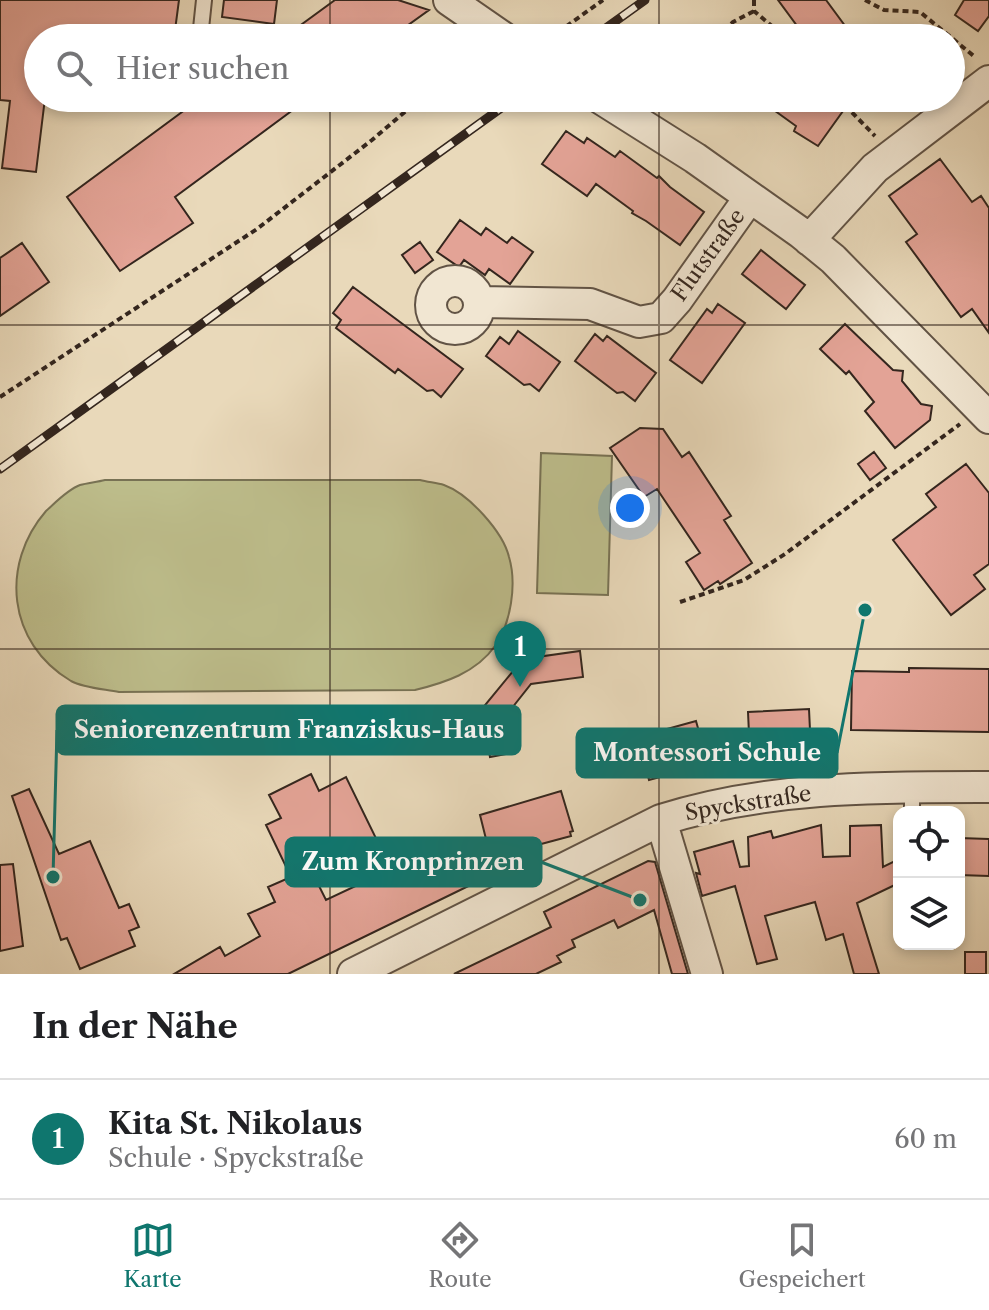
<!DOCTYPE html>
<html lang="de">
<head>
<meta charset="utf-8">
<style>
  :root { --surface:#fff; --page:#f6f6f6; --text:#202124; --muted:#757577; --line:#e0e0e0; --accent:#0f766e }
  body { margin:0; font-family:"Libre Caslon Text",serif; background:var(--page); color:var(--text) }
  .controls { position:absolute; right:24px; bottom:24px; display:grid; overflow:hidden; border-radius:16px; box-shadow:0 4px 12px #0003 }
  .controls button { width:72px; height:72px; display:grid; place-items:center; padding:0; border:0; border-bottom:2px solid var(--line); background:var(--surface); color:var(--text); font:40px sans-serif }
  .you { position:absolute; left:630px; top:508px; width:28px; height:28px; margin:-20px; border:6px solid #fff; border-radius:50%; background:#1a73e8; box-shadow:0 0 0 12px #1a73e833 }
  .badge { display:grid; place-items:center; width:52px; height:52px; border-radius:50%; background:var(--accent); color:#fff; font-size:26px; font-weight:700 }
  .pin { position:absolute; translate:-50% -66px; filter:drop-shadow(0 2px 4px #0008) }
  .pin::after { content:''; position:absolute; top:42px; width:28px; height:24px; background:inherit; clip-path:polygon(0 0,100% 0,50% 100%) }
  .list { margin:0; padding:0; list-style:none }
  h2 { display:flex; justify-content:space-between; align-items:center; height:104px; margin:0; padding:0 32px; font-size:34px }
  h2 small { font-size:26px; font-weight:400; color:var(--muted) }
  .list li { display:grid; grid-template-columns:52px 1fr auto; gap:24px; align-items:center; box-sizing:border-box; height:120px; padding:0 32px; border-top:2px solid var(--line) }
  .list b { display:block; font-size:30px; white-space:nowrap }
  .list p { margin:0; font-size:26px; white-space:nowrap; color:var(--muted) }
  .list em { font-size:26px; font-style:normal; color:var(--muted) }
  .icon { flex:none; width:44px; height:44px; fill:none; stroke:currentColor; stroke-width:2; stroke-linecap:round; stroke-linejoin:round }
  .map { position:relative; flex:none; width:989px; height:974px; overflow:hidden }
  .search { position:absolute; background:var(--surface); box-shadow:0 4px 12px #0003; left:24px; right:24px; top:24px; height:88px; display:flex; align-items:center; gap:20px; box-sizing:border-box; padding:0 28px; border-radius:44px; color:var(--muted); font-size:30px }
  .sheet { height:224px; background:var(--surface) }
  nav { display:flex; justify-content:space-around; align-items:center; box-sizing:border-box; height:112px; border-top:2px solid var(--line); background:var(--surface); font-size:22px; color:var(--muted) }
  nav a { display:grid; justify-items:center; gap:4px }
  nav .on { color:var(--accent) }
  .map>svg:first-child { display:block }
  .green { fill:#bdbd8b; stroke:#787254; stroke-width:2 }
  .building { fill:#e3a396; stroke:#34261e; stroke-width:2; fill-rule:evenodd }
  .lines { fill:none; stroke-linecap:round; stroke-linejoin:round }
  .service-casing { stroke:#615345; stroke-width:18 }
  .minor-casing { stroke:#615345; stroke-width:34 }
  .path { stroke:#34261e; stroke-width:4; stroke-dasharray:6 4; stroke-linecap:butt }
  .service { stroke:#f1e6d2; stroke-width:14 }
  .minor { stroke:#f1e6d2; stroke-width:30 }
  .rail-casing { stroke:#34261e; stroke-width:9 }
  .rail { stroke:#f1e6d2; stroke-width:6; stroke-dasharray:18; stroke-linecap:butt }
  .grid { fill:none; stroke:#34261e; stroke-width:2; stroke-opacity:0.55 }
  .labels { text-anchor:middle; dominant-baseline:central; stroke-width:6; stroke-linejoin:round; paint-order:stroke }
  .street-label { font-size:22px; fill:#34261e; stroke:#f1e6d2 }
  .leader { fill:none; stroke:#0f766e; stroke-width:3 }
  .callout-dot { fill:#0f766e; stroke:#f1e6d2; stroke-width:3 }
  .callout { fill:#0f766e; stroke:#0f766e; stroke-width:3 }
  .callout-label { font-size:24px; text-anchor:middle; font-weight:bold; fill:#fff }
</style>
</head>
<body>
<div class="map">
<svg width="989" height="974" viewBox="0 0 989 974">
  <rect width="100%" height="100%" fill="#e9d9ba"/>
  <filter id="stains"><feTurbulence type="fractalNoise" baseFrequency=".0025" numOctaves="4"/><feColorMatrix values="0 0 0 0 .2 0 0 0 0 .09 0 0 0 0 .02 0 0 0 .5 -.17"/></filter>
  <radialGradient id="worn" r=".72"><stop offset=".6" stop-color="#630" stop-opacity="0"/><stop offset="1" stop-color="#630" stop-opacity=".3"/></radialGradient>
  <path class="green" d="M541,453L612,456L608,595L537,593Z
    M105,480H420C428,482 437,483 444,485C469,494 503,532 509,557C517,584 511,623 495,646C476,673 444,683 415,690L119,692C104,689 84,688 71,681C7,643 0,564 46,511C56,502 67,490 80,485C88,483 97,482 105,480Z"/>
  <path class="building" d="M0,0H179L174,38H38V98H45L36,172L2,168L10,101L0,100Z
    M224,0H277L274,24L222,17Z
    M335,0H398L429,10L390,38H283Z
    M778,0H826L854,38H806Z
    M964,0H989V16L978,31L955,15Z
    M201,98H309L175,197L193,223L120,271L67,197Z
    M757,98H823L843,111L818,146L794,131L796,126Z
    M566,131L584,143L587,138L615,157L620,151L657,178L659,176L670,187L704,212L680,245L646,221L632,213L633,211L596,184L587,196L542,164Z
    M940,159L972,202L981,196L989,208V333L972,309L961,317L906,242L917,234L889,196Z
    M460,220L481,235L486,228L507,243L512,237L533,252L510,284L489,269L485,275L464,260L459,267L437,252Z
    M420,242L433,260L415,273L402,255Z
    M22,243L49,282L0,316V258Z
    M761,250L805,285L786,309L742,274Z
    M353,287L463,369L441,397L433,390L427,391L398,369L395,373L336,328L341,320L333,313Z
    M718,304L745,323L702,383L670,360L707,309L712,313Z
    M845,324L893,370L903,371L902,381L921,404L932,406L930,420L895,448L865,411L874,402L849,371L846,374L820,349Z
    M518,331L560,362L539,391L530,384L524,385L486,356L500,337L509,344Z
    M595,334L603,341L607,336L656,373L635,401L623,392L617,393L575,361Z
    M640,428L663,429L682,457L689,452L731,516L724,520L752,563L720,584L718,581L704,590L686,562L700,553L657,489L644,497L610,448Z
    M874,452L886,468L870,480L858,464Z
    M966,464L989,493V564L974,575L985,589L951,615L893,540L936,507L926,494Z
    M580,651L583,677L531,684L508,713L516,752L490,757L481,710L523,659Z
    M909,668L989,669V732L851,730L852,671L909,672Z
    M809,709L811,752L750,756L748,712Z
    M696,721L708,764L649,780L638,737Z
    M311,774L319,791L346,777L390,867L444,841L450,857L486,839L480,815L561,791L573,831L570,832L571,836L530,847L533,858L526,863L491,875L288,974H174L220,947L225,956L260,936L248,914L275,902L268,887L291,877L266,825L281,818L269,795ZM344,847L362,883L326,900L309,866Z
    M29,789L59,854L90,841L119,908L129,904L139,927L129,931L135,946L80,969L67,938L61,940L12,796Z
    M821,825L823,857L850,856V826L881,825L883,867L899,859V883L857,903L879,974H854L843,934L826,940L815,902L765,916L777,959L757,964L735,886L702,896L696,873L700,874L694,852L733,841L740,867L749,866L748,837L771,831L773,838Z
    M959,838L989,839V876L959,875Z
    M648,861L655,862L688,974H672L654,910L618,928L614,920L572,940L575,947L557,956L561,962L536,974H454L551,927L544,912Z
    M13,864L23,946L0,951V865Z
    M965,952H986V974H965Z"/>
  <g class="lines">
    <g class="service-casing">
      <path id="service" d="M200,38L204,0
        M912,787V812"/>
    </g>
    <g class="minor-casing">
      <path id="minor" d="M449,0L504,38
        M600,98L695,158L801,233L833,259L989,418
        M809,240L875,168L989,81
        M431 305a24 24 0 1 1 48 0a24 24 0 1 1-48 0Z
        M479,302L590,304L639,322L661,318L677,300L750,197
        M661,820L707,974
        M353,974L661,820C767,786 880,787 989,787"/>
    </g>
    <path class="path" d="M754,0V11L786,38
      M865,0L884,10L920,12L975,57
      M550,38L603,0
      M717,38L733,22L754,11
      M838,98L875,136
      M0,397L257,229L372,140L421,98
      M680,602L744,580L785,554L960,424"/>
    <use href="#service" class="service"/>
    <use href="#minor" class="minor"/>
    <g class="rail-casing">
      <path id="rail" d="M592,38L645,0
        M0,469L515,98"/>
    </g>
    <use href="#rail" class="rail"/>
  </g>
  <path class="grid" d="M330,0V38M659,0V38M330,98V974M659,98V974M0,325H989M0,649H989"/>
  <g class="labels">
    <g class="street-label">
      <text transform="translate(708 255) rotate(-54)">Flutstraße</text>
      <text transform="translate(748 803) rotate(-9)">Spyckstraße</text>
    </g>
  </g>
  <path class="leader" d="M53 877L57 730M865 610L837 753M640 900L541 862"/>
  <g class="callout-dot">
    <circle cx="53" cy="877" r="8"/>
    <circle cx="865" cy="610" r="8"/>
    <circle cx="640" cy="900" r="8"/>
  </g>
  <g class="callout">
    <rect x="57" y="706" width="463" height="48" rx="8"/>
    <rect x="577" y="729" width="260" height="48" rx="8"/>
    <rect x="286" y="838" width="255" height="48" rx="8"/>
  </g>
  <g class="callout-label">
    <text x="289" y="738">Seniorenzentrum Franziskus-Haus</text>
    <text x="707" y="761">Montessori Schule</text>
    <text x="413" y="870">Zum Kronprinzen</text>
  </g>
  <rect width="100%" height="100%" filter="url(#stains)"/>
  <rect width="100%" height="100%" fill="url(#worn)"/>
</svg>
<div class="controls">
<button><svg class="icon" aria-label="locate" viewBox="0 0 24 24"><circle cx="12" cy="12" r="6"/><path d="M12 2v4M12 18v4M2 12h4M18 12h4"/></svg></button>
<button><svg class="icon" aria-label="layers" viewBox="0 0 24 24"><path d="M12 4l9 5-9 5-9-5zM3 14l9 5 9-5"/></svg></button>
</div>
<div class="you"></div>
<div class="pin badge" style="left:520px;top:687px">1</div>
<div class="search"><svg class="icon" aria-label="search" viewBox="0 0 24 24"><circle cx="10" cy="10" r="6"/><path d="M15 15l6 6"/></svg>Hier suchen</div>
</div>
<section class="sheet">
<h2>In der Nähe<small></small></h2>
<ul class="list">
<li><span class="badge">1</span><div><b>Kita St. Nikolaus</b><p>Schule · Spyckstraße</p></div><em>60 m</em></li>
</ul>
</section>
<nav>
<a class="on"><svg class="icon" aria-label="map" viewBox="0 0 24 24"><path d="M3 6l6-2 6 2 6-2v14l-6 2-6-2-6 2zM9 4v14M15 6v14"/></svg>Karte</a>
<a><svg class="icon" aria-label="directions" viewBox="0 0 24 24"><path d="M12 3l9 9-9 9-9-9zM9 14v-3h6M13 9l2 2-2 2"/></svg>Route</a>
<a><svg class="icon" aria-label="saved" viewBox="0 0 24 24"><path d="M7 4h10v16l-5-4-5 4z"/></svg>Gespeichert</a>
</nav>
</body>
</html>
